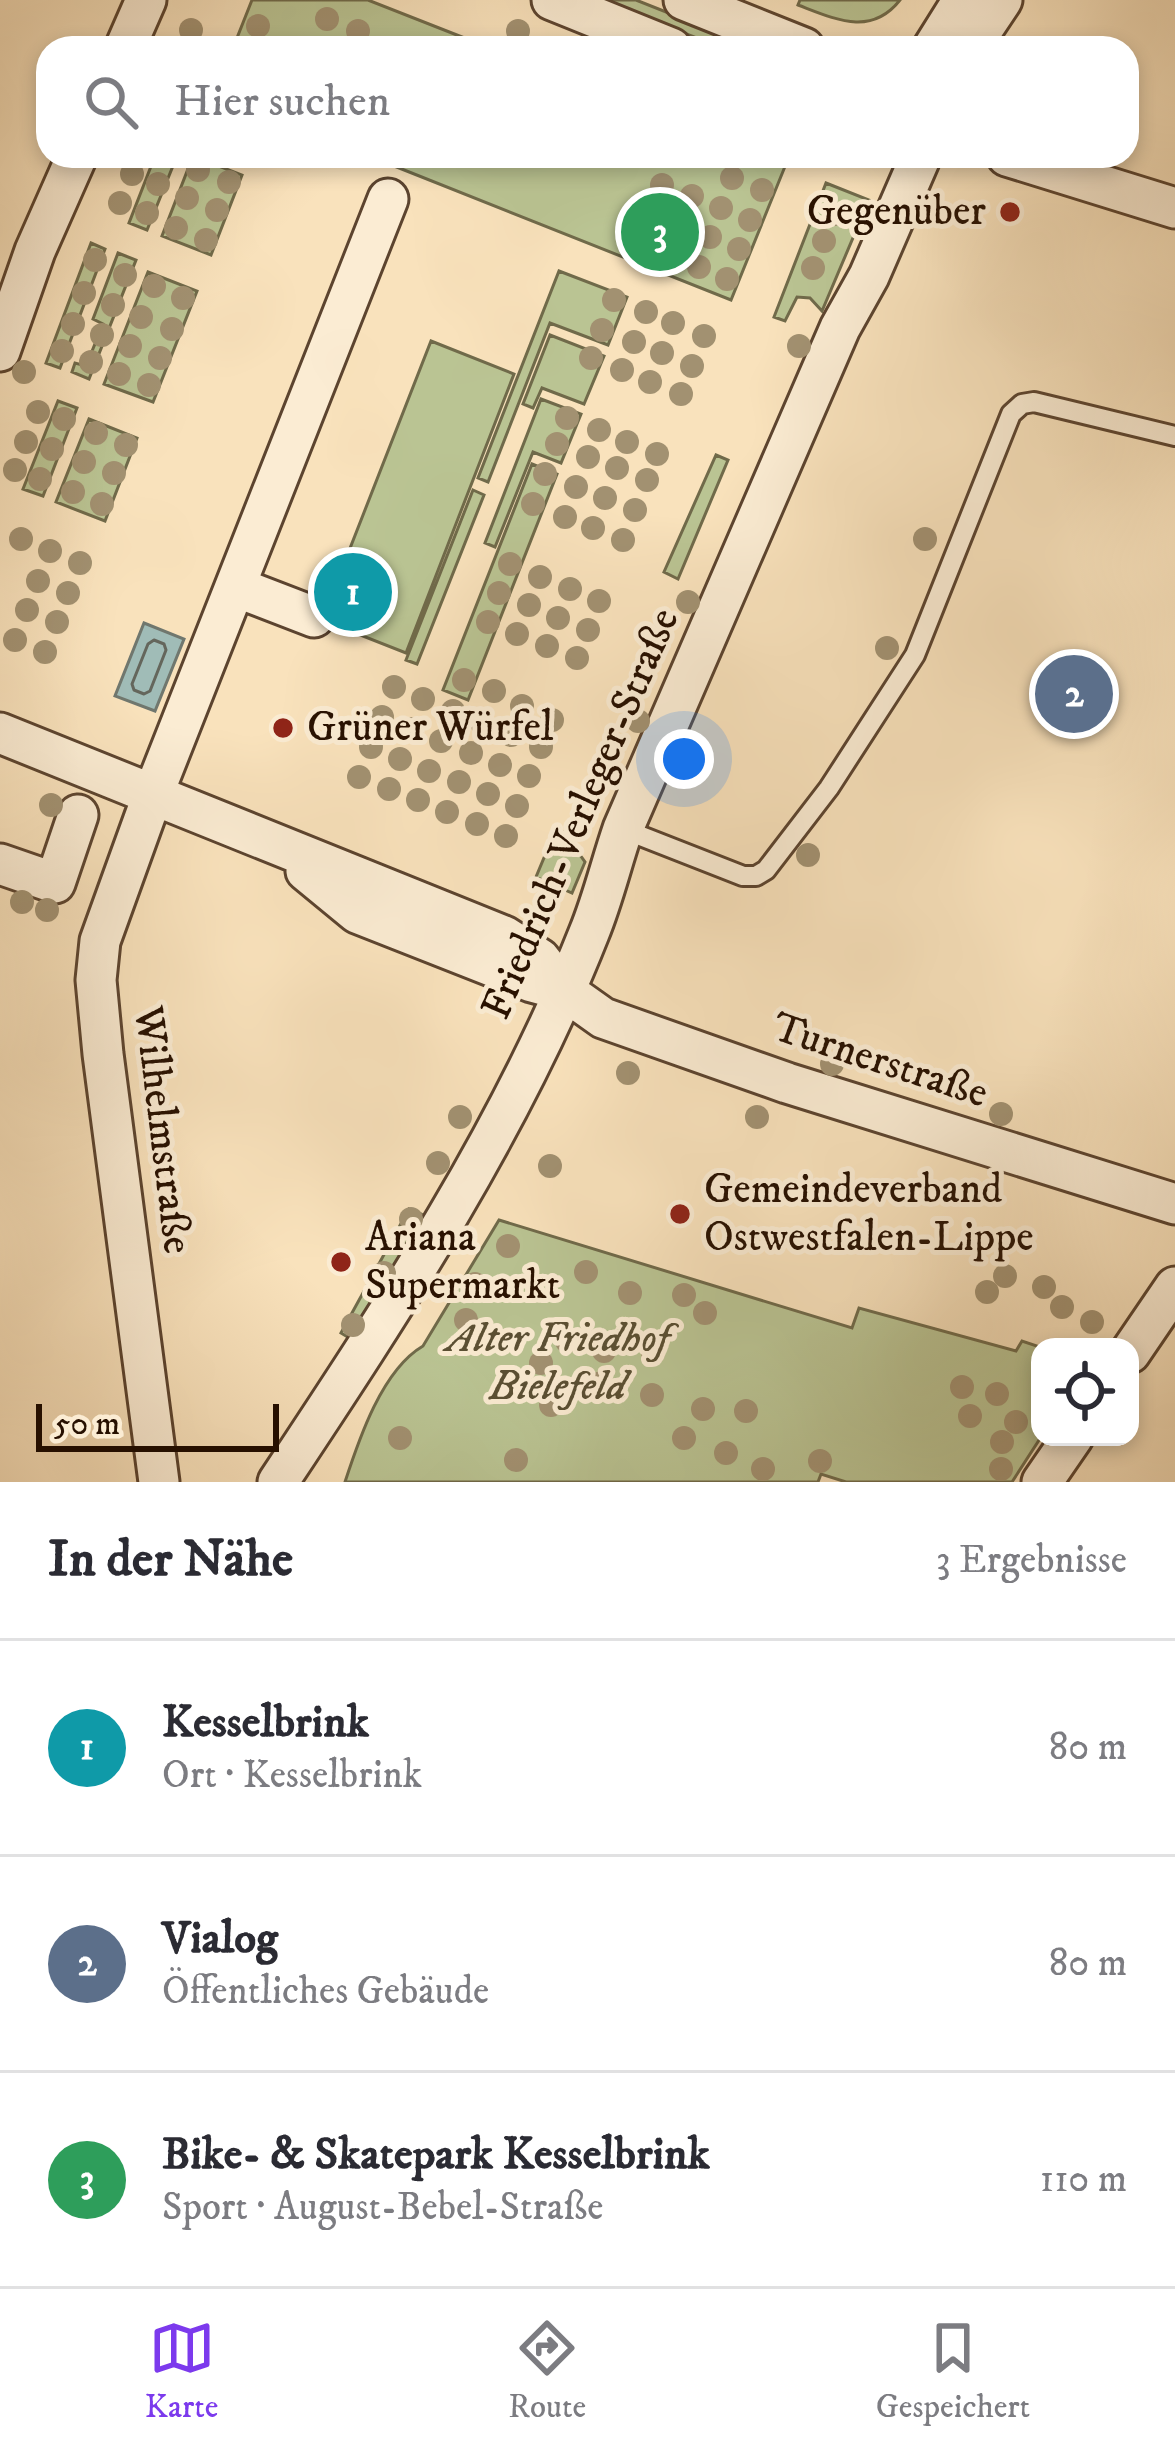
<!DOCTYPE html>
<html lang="de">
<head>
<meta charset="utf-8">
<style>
  :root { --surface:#fff; --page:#f7f7f7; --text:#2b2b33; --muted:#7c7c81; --line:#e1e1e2; --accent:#7c3aed }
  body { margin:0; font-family:"IM FELL DW Pica",serif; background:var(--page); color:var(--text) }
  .controls { position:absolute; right:36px; bottom:36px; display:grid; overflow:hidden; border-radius:24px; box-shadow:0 6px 18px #0003 }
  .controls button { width:108px; height:108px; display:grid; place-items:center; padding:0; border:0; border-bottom:3px solid var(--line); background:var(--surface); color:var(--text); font:60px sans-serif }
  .scale { position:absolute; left:36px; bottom:30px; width:243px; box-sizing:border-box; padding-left:12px; border:6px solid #271000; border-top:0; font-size:33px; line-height:42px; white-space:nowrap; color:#271000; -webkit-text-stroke:9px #fbecd3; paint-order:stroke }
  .you { position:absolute; left:684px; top:759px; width:42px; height:42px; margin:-30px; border:9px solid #fff; border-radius:50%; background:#1a73e8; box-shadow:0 0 0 18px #1a73e833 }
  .badge { display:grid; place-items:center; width:78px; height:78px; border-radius:50%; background:var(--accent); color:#fff; font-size:39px; font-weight:700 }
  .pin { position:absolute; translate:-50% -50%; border:6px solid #fff; box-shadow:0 3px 12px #0006 }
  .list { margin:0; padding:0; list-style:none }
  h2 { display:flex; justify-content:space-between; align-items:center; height:156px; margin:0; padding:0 48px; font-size:51px }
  h2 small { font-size:39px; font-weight:400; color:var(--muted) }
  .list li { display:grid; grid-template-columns:78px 1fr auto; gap:36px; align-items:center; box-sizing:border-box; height:216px; padding:0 48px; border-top:3px solid var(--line) }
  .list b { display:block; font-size:45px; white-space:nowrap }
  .list p { margin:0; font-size:39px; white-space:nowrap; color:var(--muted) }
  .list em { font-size:39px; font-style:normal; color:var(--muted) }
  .icon { flex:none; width:66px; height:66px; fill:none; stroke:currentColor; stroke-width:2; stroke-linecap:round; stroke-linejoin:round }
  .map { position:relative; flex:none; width:1175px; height:1482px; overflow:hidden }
  .search { position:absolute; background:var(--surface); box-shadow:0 6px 18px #0003; left:36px; right:36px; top:36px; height:132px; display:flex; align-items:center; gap:30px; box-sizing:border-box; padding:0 42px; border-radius:36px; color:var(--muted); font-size:45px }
  .sheet { height:804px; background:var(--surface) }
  nav { display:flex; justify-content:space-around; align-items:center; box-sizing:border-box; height:168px; border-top:3px solid var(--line); background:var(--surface); font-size:33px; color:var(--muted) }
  nav a { display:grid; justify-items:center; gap:6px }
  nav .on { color:var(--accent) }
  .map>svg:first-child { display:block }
  .green { fill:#bac493; stroke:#706a4a; stroke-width:3 }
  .water { fill:#a0bcb7; stroke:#70776e; stroke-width:3 }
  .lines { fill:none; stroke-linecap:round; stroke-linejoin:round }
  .shore { stroke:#64665c; stroke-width:3 }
  .lane-casing { stroke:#5c442f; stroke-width:24 }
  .street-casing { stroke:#5c442f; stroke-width:45 }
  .lane { stroke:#fbecd3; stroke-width:18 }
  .street { stroke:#fbecd3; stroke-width:39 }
  .tree { fill:#a29171 }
  .poi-dot { fill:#8f2418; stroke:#fbecd3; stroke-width:4.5 }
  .labels { text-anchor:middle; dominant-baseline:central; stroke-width:10; stroke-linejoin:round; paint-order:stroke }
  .poi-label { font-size:42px; fill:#271000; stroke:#fbecd3; text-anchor:start }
  .street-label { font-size:42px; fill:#271000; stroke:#fbecd3 }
  .park-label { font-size:42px; font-style:italic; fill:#5a4f33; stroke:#fbecd3 }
</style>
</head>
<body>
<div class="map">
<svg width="1175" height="1482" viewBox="0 0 1175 1482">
  <rect width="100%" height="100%" fill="#f9e2bc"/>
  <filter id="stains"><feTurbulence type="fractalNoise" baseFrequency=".00167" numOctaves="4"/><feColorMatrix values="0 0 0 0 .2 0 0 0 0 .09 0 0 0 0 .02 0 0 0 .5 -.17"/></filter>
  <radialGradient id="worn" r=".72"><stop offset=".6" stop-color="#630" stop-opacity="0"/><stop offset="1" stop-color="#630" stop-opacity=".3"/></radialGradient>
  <path class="green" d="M252,0H368L490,48H233Z
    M600,0H636L757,48H722Z
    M800,0H900C871,37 835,19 798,5Z
    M155,156H177L147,230L129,223Z
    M193,156L242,175L211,255L162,236Z
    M369,156H764L786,164L731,300Z
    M826,183L869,200L822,311L810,298L797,297L785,321L774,317Z
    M91,243L105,249L60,368L46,363Z
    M118,253L136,260L89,379L72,372L75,363L86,366L103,324L93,319Z
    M559,271L627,297L608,345L550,323L488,482L478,478Z
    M148,272L197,291L153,402L104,384Z
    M550,335L604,356L584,404L542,388L533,408L523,404Z
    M431,341L514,374L406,653L322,620Z
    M541,399L581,414L561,463L533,452L495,547L485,543Z
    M58,401L77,408L43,496L23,489Z
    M89,419L137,438L105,521L56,502Z
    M716,455L728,460L678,579L664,572Z
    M532,464L557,474L468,700L443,690Z
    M473,490L484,495L417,664L406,660Z
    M556,829L572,836L570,841L585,862L572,893L536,877Z
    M409,1209L421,1214L390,1277L351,1339L341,1333Z
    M499,1220L852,1328L859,1308L1016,1351L1022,1341L1040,1347L1041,1437L1012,1482H846L821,1474L818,1482H345C359,1439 382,1370 423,1346Z"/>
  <path class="water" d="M144,623L184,639L155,711L115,696Z"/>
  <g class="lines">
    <path class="shore" d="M154,640L164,644L166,650L150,691L144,694L134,690L132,684L148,644Z"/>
    <g class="lane-casing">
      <path id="lane" d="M623,829L743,876H756L766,870L829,788L915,655L1011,414L1022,404L1034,402L1175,436"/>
    </g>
    <g class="street-casing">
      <path id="street" d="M552,0L671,48
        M684,0L804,48
        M125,48L146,0
        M933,48L963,0
        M970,48L1002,0
        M1007,156L1175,208
        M0,351L35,251L77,156
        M236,587L314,617
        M0,733L504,936L540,959L565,991L603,1018L787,1083L1175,1204
        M0,864L55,883L78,815
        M306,871L357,913L532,982L565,991
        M1130,1353L1175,1287
        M159,1482L103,1054L96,980L100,941L152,797L388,199
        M278,1482C394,1307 511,1130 589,933C603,899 611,864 623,829L840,328L869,276L921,156
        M1042,1482L1073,1437"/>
    </g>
    <use href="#lane" class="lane"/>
    <use href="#street" class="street"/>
  </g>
  <g class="tree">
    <circle cx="327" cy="19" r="12"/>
    <circle cx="258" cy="26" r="12"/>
    <circle cx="191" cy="30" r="12"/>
    <circle cx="358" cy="31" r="12"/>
    <circle cx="518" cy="31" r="12"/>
    <circle cx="198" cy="170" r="12"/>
    <circle cx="132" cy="174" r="12"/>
    <circle cx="732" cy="178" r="12"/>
    <circle cx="229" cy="182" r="12"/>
    <circle cx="158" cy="184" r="12"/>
    <circle cx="662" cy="185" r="12"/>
    <circle cx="762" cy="190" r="12"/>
    <circle cx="692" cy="196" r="12"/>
    <circle cx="187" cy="198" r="12"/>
    <circle cx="120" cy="203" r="12"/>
    <circle cx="721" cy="208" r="12"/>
    <circle cx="217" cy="210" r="12"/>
    <circle cx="147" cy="213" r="12"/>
    <circle cx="650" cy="214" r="12"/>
    <circle cx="835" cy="214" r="12"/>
    <circle cx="750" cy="220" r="12"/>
    <circle cx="680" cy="225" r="12"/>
    <circle cx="176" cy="228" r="12"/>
    <circle cx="710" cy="237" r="12"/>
    <circle cx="206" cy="240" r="12"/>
    <circle cx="824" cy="241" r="12"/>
    <circle cx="639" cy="243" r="12"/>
    <circle cx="739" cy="249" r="12"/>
    <circle cx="669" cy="254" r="12"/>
    <circle cx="95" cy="260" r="12"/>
    <circle cx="699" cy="267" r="12"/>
    <circle cx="813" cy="268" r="12"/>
    <circle cx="125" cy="275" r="12"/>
    <circle cx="727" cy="279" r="12"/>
    <circle cx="154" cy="286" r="12"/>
    <circle cx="84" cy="293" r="12"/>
    <circle cx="183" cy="298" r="12"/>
    <circle cx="614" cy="300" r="12"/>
    <circle cx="113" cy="305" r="12"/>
    <circle cx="646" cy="312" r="12"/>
    <circle cx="141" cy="317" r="12"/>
    <circle cx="673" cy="323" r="12"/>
    <circle cx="73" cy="324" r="12"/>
    <circle cx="172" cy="329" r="12"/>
    <circle cx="602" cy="330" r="12"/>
    <circle cx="102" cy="335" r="12"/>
    <circle cx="704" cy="336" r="12"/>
    <circle cx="634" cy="342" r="12"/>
    <circle cx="130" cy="346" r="12"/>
    <circle cx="799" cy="346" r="12"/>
    <circle cx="62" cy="351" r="12"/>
    <circle cx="662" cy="353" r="12"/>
    <circle cx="160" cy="358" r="12"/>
    <circle cx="591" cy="358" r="12"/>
    <circle cx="91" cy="362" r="12"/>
    <circle cx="692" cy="366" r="12"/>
    <circle cx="622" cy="370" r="12"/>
    <circle cx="24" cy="372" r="12"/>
    <circle cx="119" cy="374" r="12"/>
    <circle cx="650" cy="382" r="12"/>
    <circle cx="149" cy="385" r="12"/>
    <circle cx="681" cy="394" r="12"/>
    <circle cx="38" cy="412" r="12"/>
    <circle cx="567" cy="418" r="12"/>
    <circle cx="64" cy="419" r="12"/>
    <circle cx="599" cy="430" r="12"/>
    <circle cx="96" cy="433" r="12"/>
    <circle cx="26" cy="442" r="12"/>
    <circle cx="627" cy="442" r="12"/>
    <circle cx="557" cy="444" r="12"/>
    <circle cx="126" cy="445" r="12"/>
    <circle cx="52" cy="449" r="12"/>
    <circle cx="657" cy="454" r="12"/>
    <circle cx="588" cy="457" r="12"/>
    <circle cx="84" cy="462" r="12"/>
    <circle cx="617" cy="468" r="12"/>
    <circle cx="15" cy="470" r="12"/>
    <circle cx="114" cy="473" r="12"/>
    <circle cx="545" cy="474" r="12"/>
    <circle cx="40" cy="479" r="12"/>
    <circle cx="647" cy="480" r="12"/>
    <circle cx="576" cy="487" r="12"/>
    <circle cx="73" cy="492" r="12"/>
    <circle cx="605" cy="498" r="12"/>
    <circle cx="102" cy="504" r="12"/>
    <circle cx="533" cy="504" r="12"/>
    <circle cx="635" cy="510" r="12"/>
    <circle cx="565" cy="517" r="12"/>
    <circle cx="593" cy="528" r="12"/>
    <circle cx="21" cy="539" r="12"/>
    <circle cx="925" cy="539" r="12"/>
    <circle cx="623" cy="540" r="12"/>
    <circle cx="50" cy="551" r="12"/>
    <circle cx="80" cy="563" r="12"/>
    <circle cx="510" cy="564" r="12"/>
    <circle cx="540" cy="577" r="12"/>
    <circle cx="38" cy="581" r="12"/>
    <circle cx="570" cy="589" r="12"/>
    <circle cx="68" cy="593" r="12"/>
    <circle cx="499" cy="593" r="12"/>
    <circle cx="599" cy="601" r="12"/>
    <circle cx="688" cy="602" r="12"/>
    <circle cx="529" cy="605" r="12"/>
    <circle cx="27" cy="610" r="12"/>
    <circle cx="558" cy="618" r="12"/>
    <circle cx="57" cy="622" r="12"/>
    <circle cx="488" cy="622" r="12"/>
    <circle cx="588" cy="630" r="12"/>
    <circle cx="517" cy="634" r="12"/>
    <circle cx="15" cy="640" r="12"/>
    <circle cx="547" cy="646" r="12"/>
    <circle cx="887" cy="648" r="12"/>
    <circle cx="45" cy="652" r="12"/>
    <circle cx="577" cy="658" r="12"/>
    <circle cx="464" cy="680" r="12"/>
    <circle cx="394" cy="687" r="12"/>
    <circle cx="494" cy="691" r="12"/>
    <circle cx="423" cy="699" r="12"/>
    <circle cx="522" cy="706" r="12"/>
    <circle cx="453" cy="711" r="12"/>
    <circle cx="382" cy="717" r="12"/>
    <circle cx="552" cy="720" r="12"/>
    <circle cx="638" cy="721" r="12"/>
    <circle cx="482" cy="723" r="12"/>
    <circle cx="412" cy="729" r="12"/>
    <circle cx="511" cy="735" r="12"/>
    <circle cx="441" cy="741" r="12"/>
    <circle cx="371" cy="747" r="12"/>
    <circle cx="541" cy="747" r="12"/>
    <circle cx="471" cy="753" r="12"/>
    <circle cx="400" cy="759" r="12"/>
    <circle cx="500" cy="765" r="12"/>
    <circle cx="429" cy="771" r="12"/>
    <circle cx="529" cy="776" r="12"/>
    <circle cx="359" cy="777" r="12"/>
    <circle cx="459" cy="782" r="12"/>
    <circle cx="389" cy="789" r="12"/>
    <circle cx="488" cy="794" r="12"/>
    <circle cx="418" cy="800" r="12"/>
    <circle cx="51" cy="805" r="12"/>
    <circle cx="517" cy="806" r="12"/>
    <circle cx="447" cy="812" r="12"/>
    <circle cx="477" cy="824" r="12"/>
    <circle cx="506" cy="836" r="12"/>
    <circle cx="808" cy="855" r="12"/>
    <circle cx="22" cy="902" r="12"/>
    <circle cx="47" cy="910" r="12"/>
    <circle cx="832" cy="1064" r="12"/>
    <circle cx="628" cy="1073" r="12"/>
    <circle cx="1001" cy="1114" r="12"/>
    <circle cx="460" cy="1117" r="12"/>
    <circle cx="757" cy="1117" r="12"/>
    <circle cx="438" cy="1163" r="12"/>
    <circle cx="550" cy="1166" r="12"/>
    <circle cx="411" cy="1219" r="12"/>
    <circle cx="508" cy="1246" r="12"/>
    <circle cx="586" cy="1272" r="12"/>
    <circle cx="384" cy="1273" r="12"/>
    <circle cx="1005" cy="1276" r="12"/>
    <circle cx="475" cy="1284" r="12"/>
    <circle cx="1044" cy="1287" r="12"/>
    <circle cx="987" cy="1292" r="12"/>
    <circle cx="630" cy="1293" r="12"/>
    <circle cx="684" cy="1295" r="12"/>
    <circle cx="1062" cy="1307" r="12"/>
    <circle cx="705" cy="1313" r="12"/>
    <circle cx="466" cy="1320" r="12"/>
    <circle cx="1092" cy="1322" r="12"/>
    <circle cx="353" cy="1325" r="12"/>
    <circle cx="567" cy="1341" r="12"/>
    <circle cx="604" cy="1351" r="12"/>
    <circle cx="653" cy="1353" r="12"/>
    <circle cx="541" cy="1363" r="12"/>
    <circle cx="601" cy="1383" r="12"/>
    <circle cx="962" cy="1387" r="12"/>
    <circle cx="997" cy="1394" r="12"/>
    <circle cx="652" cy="1395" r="12"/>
    <circle cx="551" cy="1405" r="12"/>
    <circle cx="703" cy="1409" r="12"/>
    <circle cx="746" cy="1411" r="12"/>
    <circle cx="970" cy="1416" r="12"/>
    <circle cx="1016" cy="1422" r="12"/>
    <circle cx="400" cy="1438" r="12"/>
    <circle cx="684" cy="1438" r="12"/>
    <circle cx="1002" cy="1442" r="12"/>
    <circle cx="726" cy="1453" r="12"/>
    <circle cx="516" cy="1460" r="12"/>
    <circle cx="820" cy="1461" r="12"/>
    <circle cx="763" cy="1469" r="12"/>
    <circle cx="1001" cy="1469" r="12"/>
  </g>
  <g class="poi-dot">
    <circle cx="1010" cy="212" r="12"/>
    <circle cx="283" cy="728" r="12"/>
    <circle cx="680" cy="1214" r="12"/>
    <circle cx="341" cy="1262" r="12"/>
  </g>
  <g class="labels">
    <g class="poi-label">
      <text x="986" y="212" text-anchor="end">Gegenüber</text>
      <text x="307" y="728">Grüner Würfel</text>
      <text x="704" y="1190">Gemeindeverband<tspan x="704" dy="48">Ostwestfalen-Lippe</tspan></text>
      <text x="365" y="1238">Ariana<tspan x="365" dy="48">Supermarkt</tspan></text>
    </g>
    <g class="street-label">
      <text transform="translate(581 814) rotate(-67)">Friedrich-Verleger-Straße</text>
      <text transform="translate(880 1061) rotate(18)">Turnerstraße</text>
      <text transform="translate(162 1130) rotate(83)">Wilhelmstraße</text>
    </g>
    <g class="park-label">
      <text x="558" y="1339">Alter Friedhof<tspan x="558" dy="48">Bielefeld</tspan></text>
    </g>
  </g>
  <rect width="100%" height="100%" filter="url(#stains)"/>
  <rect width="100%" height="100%" fill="url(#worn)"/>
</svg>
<div class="controls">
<button><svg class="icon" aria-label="locate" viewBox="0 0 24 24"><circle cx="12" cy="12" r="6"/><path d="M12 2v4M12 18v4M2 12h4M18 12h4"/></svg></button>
</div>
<div class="scale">50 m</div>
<div class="you"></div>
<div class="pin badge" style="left:353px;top:592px;background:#0f9aa8">1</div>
<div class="pin badge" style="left:1074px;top:694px;background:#5c6f8a">2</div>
<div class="pin badge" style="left:660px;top:232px;background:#2e9e5b">3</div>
<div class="search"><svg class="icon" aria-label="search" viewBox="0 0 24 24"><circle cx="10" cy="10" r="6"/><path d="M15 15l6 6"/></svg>Hier suchen</div>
</div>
<section class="sheet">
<h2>In der Nähe<small>3 Ergebnisse</small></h2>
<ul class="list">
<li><span class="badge" style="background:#0f9aa8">1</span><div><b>Kesselbrink</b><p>Ort · Kesselbrink</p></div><em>80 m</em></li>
<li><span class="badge" style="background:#5c6f8a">2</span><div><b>Vialog</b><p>Öffentliches Gebäude</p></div><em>80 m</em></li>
<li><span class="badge" style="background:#2e9e5b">3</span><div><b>Bike- &amp; Skatepark Kesselbrink</b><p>Sport · August-Bebel-Straße</p></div><em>110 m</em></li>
</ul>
</section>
<nav>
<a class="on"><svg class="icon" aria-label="map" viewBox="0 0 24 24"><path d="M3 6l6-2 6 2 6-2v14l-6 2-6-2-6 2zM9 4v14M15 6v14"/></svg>Karte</a>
<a><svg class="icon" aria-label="directions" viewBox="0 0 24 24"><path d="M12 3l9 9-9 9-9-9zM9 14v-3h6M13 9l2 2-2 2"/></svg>Route</a>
<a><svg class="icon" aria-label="saved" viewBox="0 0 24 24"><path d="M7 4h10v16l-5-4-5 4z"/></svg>Gespeichert</a>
</nav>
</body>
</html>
